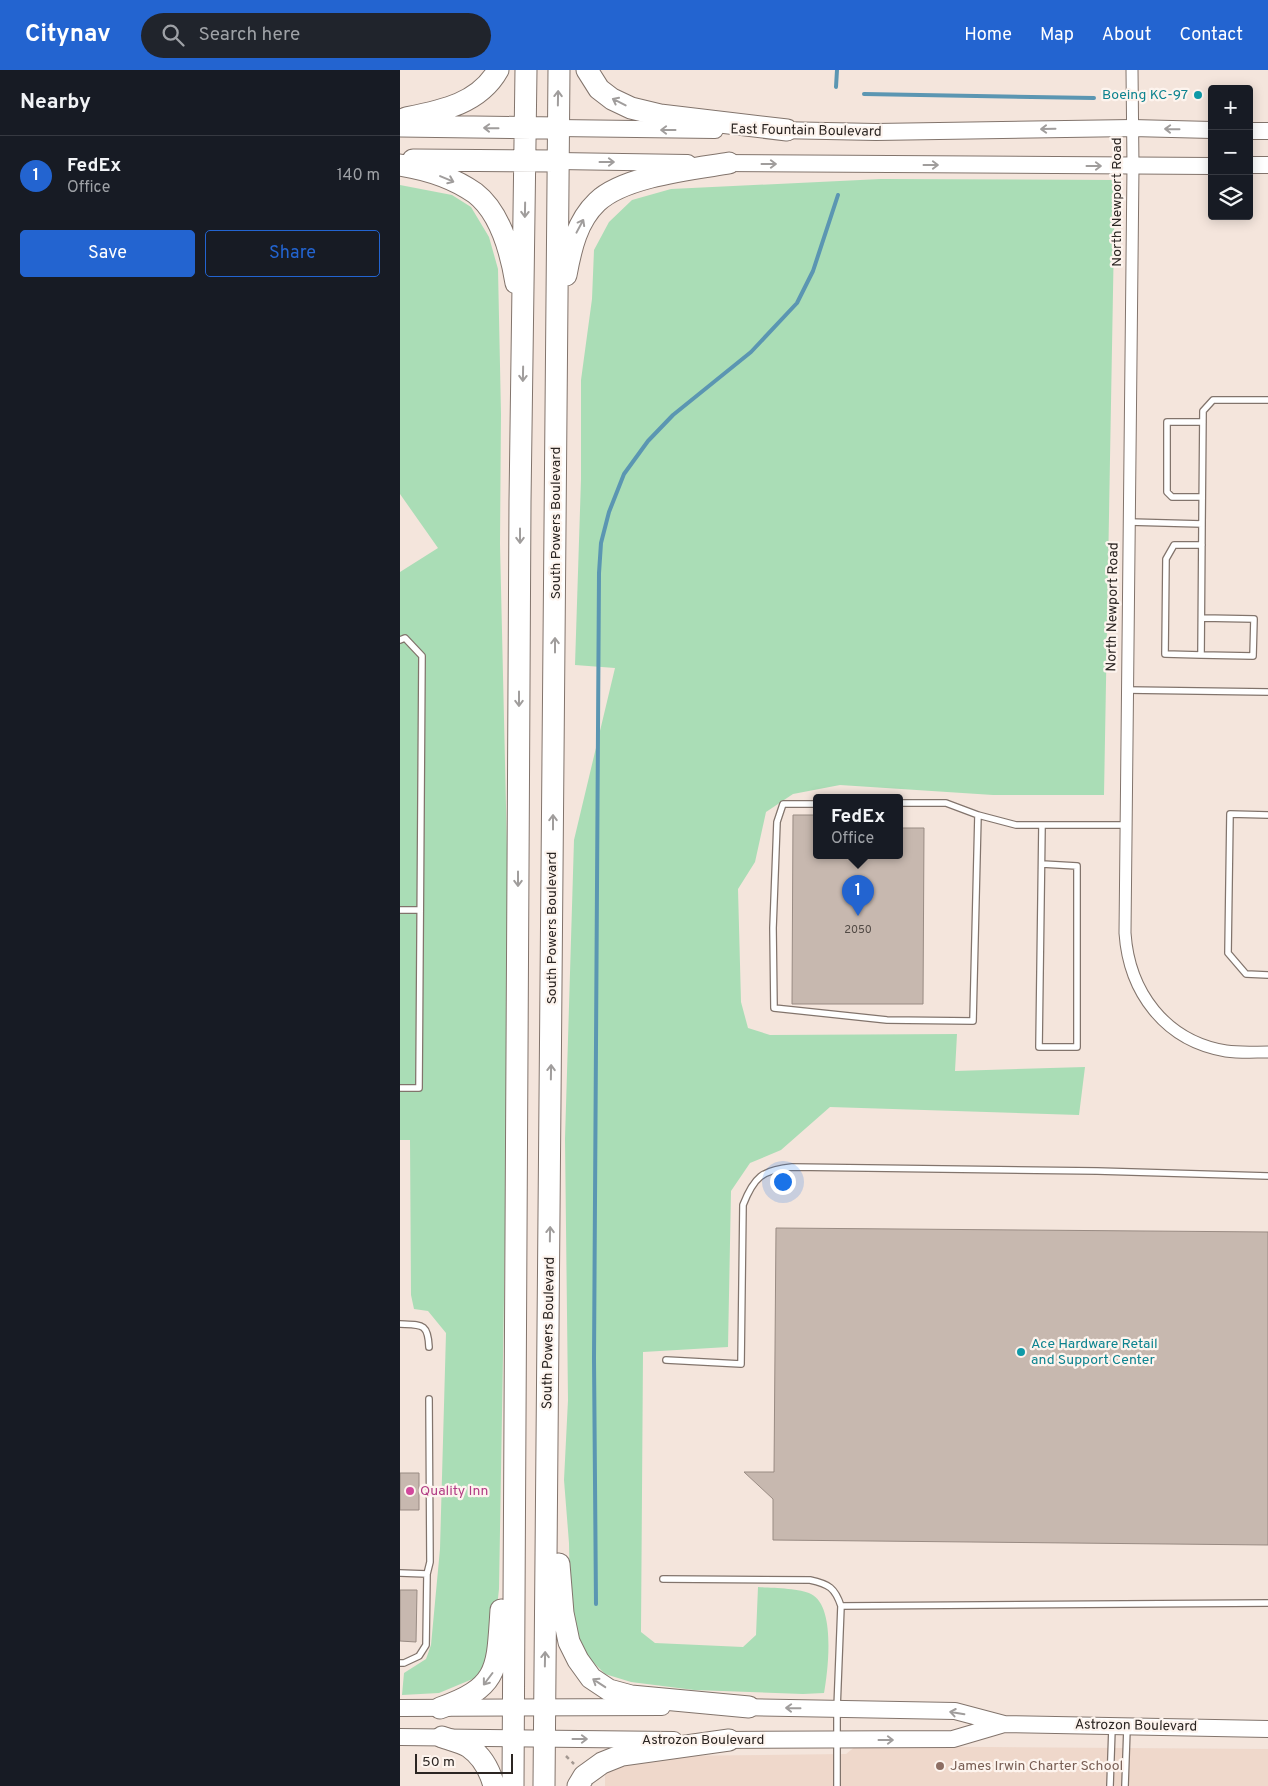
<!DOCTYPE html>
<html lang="en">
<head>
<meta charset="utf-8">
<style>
  :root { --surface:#171b24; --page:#20242c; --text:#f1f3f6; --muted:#9ea1a6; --line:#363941; --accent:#2364d0 }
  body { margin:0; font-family:Overpass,sans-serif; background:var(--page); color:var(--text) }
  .controls { position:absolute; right:15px; top:15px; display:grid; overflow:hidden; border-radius:5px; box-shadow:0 2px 12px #0003 }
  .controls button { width:45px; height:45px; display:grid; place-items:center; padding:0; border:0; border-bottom:1px solid var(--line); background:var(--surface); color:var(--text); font:25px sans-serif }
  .scale { position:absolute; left:15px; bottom:12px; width:98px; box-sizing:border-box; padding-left:5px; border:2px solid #2b2522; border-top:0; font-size:14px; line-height:18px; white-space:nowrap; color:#2b2522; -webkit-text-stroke:4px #fdf4ee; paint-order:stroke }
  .you { position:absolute; left:382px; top:1111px; width:18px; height:18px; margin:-12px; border:4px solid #fff; border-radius:50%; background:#1a73e8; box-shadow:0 0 0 8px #1a73e833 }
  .badge { display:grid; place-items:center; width:32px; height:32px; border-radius:50%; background:var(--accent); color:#fff; font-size:16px; font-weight:700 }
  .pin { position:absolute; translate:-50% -41px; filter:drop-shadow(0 1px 2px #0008) }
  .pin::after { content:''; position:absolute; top:26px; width:18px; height:15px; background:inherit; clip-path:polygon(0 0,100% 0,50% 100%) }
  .popup { position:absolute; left:413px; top:724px; width:90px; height:65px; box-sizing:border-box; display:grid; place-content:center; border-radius:5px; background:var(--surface); filter:drop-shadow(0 1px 4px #0005); font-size:16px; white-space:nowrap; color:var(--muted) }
  .popup b { font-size:19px; color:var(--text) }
  .popup::after { content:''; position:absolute; left:50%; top:100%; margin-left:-10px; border:10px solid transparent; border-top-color:var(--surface) }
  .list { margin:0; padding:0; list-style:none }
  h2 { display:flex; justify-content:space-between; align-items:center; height:65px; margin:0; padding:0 20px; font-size:21px }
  h2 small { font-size:16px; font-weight:400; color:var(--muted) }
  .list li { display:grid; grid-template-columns:32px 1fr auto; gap:15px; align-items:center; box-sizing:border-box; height:80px; padding:0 20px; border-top:1px solid var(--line) }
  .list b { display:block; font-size:19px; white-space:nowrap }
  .list p { margin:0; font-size:16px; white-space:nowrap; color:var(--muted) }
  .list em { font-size:16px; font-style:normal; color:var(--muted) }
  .actions { display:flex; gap:10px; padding:15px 20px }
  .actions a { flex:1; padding:11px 0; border:1px solid var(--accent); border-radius:5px; text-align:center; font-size:18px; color:var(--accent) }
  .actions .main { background:var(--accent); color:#fff }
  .icon { flex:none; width:28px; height:28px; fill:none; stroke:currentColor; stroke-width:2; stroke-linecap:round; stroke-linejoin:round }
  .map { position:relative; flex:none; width:868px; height:1716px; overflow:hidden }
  header { display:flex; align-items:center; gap:30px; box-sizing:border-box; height:70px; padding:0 25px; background:var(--accent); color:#fff }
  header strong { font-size:24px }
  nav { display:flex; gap:28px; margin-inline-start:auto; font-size:18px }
  .search { width:350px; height:45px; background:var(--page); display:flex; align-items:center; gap:12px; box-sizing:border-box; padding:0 18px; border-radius:28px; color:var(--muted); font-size:19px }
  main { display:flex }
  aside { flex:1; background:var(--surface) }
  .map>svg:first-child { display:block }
  .built { fill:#efd8cb }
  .green { fill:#aaddb6 }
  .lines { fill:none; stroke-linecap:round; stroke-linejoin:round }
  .stream { stroke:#5b96b2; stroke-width:4 }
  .building { fill:#c7b8af; stroke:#998b83 }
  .lane-casing { stroke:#82746c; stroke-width:8 }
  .street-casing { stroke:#82746c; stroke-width:13 }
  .secondary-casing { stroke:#82746c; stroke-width:18 }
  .highway-casing { stroke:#82746c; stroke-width:23 }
  .path { stroke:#a39891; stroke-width:2.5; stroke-dasharray:4 4; stroke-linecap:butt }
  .lane { stroke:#fff; stroke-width:5.5 }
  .street { stroke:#fff; stroke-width:11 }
  .secondary { stroke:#fff; stroke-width:16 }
  .highway { stroke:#fff; stroke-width:21 }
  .oneway { stroke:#a09d9c }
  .culture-dot { fill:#0f9aa8; stroke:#fdf4ee; stroke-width:2 }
  .hotel-dot { fill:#d1479c; stroke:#fdf4ee; stroke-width:2 }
  .education-dot { fill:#8d6e63; stroke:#fdf4ee; stroke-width:2 }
  .labels { text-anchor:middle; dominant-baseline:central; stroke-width:4.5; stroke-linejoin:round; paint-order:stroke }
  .number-label { font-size:11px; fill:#524a45 }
  .culture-label { font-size:14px; fill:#0d838f; stroke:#fdf4ee; text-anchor:end }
  .street-label { font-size:14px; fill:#2b2522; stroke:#fdf4ee }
  .hotel-label { font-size:14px; fill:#b23c85; stroke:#fdf4ee; text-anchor:start }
  .education-label { font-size:14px; fill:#785e54; stroke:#fdf4ee; text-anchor:start }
</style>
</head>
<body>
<header>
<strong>Citynav</strong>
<div class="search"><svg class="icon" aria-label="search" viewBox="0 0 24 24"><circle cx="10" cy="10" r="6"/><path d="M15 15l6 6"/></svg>Search here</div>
<nav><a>Home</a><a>Map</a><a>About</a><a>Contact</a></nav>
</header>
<main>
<aside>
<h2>Nearby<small></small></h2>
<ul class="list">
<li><span class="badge">1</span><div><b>FedEx</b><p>Office</p></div><em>140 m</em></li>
</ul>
<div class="actions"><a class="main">Save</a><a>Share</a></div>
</aside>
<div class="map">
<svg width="868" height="1716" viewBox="0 0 868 1716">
  <rect width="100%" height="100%" fill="#f4e5dc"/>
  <path class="built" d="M456,1676L868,1679V1716H205V1700L260,1686L446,1684Z"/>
  <path class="green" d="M481,109L715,110L704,725H593L440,715L393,724L366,742L355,792L338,819L341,932L348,958L370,965L557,964L555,1001L685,997L679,1045L430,1037L381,1080L350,1093L331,1121L328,1277L243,1282L241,1562L255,1573L343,1577L356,1565L358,1517C371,1518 400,1518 411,1524C436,1536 428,1601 424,1623L403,1624L294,1620L231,1612L205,1604L185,1584L178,1569L170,1524L169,1473L164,1410L168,1330L165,1069L174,770L215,598L175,595L181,409V310L192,229L194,180L209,152L232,130L271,119Z
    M0,115L52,125L71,137L89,167L98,199L101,344L100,474L107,780L108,994L99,1519L92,1583L75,1608L39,1623L2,1625L4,1603L26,1589L31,1575L40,1479L46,1263L28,1241L14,1239L11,1225L10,1070H0V502L38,478L0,424Z"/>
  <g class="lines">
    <path class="stream" d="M436,17L437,0
      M464,24L694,28
      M196,1534L194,1288L199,503L201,473L209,442L224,404L248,371L273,345L351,282L397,233L413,201L438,125"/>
  </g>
  <path class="building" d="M393,745H417V785H499V758H524L523,934H392Z
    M376,1158L868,1162V1475L373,1470V1429L344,1402H374Z
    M0,1403H19V1440H0Z
    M0,1520H17L16,1572L0,1571Z"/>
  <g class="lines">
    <g class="lane-casing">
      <path id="lane" d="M802,427H772L767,422V352H803
        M729,452L802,454L803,341L813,330H868
        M802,454L801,585L853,586L854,549L802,548
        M0,570L5,568L22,586L19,1018H0
        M801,585L765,584L766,489L774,475H802
        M727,620L868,622
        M499,733H546L578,745L616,755H726
        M417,734H383L377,752L373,858L374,938L487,950L573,951L578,745
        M868,745L830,744L828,883L846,904L868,905
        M642,755L639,977H677V796L642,794
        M0,840H20
        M0,1254C22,1255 28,1253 29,1277
        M266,1290L341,1294L343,1135C354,1107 362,1100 392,1097L697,1101L868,1106
        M0,1503L27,1504L26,1575L19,1586L4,1593H0
        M27,1504L30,1492L29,1329
        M263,1509L410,1510C429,1514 435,1518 441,1536L437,1639V1716
        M441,1536L868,1533
        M710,1716L712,1658
        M725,1716L727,1658"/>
    </g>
    <g class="street-casing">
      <path id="street" d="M732,0L733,96L725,863C729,922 765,971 826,981C840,983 854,982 868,982"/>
    </g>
    <g class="secondary-casing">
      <path id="secondary" d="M157,58L315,60
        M377,60L476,62L732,58L812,60
        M849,61H868
        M158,91L288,93
        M318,93L812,96
        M849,95H868
        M337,1637L555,1641L604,1654L868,1659
        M0,1638L262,1637
        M0,1667L274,1670
        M319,1670L553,1669L604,1654"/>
    </g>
    <g class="highway-casing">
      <path id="highway" d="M187,0L199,19L212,29L231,38L260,45L387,60
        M6,48C41,41 79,34 98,0
        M0,56L157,58
        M13,90L158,91
        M0,95C25,99 54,108 75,123C101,143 111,183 116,213
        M166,205C171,178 177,151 197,132C224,106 293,99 329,93
        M159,1494L163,1543L169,1572L178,1590L191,1608L209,1620L231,1626L349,1637
        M40,1638C100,1617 97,1598 101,1540
        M42,1667C50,1670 61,1672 69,1677C82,1686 90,1701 94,1716
        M113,1716L120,432L126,0
        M144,1716L159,0
        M178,1716L184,1706L202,1693L222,1685L329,1670"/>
    </g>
    <path class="path" d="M166,1686L174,1694"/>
    <use href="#lane" class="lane"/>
    <use href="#street" class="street"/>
    <use href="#secondary" class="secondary"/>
    <use href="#highway" class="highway"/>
  </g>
  <defs><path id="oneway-shaft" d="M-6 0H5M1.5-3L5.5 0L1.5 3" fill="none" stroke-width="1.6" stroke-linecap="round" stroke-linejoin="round" transform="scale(1.25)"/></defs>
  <g class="oneway">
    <use href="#oneway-shaft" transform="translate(158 28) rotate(-89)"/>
    <use href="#oneway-shaft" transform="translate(219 32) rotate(-153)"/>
    <use href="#oneway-shaft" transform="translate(91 58) rotate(-179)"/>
    <use href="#oneway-shaft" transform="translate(648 59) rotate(179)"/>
    <use href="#oneway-shaft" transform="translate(772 59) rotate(-179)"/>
    <use href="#oneway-shaft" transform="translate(268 60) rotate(-180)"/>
    <use href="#oneway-shaft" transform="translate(207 92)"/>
    <use href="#oneway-shaft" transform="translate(369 94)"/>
    <use href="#oneway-shaft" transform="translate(531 95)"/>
    <use href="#oneway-shaft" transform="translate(694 96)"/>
    <use href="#oneway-shaft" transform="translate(47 109) rotate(23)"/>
    <use href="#oneway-shaft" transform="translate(125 140) rotate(91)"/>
    <use href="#oneway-shaft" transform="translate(180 156) rotate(-62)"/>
    <use href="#oneway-shaft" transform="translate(123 304) rotate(91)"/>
    <use href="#oneway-shaft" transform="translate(120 466) rotate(90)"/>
    <use href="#oneway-shaft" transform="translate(155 575) rotate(-90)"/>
    <use href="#oneway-shaft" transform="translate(119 629) rotate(90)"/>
    <use href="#oneway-shaft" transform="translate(153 752) rotate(-90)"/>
    <use href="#oneway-shaft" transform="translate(118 809) rotate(90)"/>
    <use href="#oneway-shaft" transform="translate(151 1002) rotate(-89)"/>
    <use href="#oneway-shaft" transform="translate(150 1164) rotate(-89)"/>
    <use href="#oneway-shaft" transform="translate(145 1589) rotate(-89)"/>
    <use href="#oneway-shaft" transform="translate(88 1609) rotate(127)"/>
    <use href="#oneway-shaft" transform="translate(199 1613) rotate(-147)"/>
    <use href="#oneway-shaft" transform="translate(393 1638) rotate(-179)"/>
    <use href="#oneway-shaft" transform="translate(557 1643) rotate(-171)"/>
    <use href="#oneway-shaft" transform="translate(180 1669)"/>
    <use href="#oneway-shaft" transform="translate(486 1670)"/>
  </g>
  <g class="culture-dot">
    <circle cx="798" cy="25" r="5"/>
    <circle cx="621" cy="1282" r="5"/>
  </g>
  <circle class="hotel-dot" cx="10" cy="1421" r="5"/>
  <circle class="education-dot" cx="540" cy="1696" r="5"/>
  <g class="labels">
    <g class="number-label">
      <text x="458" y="860">2050</text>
    </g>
    <g class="culture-label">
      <text x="788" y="25">Boeing KC-97</text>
      <text x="631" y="1274" text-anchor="start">Ace Hardware Retail<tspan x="631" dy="16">and Support Center</tspan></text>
    </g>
    <g class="street-label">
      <text transform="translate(406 61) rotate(1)">East Fountain Boulevard</text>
      <text transform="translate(717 132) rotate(-90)">North Newport Road</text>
      <text transform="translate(156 453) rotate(-90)">South Powers Boulevard</text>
      <text transform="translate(713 537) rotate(-89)">North Newport Road</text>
      <text transform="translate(152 858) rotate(-90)">South Powers Boulevard</text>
      <text transform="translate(149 1263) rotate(-89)">South Powers Boulevard</text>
      <text transform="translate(736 1656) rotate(1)">Astrozon Boulevard</text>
      <text x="303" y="1670">Astrozon Boulevard</text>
    </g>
    <g class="hotel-label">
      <text x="20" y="1421">Quality Inn</text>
    </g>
    <g class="education-label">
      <text x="550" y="1696">James Irwin Charter School</text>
    </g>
  </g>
</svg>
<div class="controls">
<button>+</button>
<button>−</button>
<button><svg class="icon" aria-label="layers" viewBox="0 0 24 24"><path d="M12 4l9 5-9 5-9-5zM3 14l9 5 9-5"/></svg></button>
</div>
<div class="scale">50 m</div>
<div class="you"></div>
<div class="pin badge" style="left:458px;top:846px">1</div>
<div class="popup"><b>FedEx</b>Office</div>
</div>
</main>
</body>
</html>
